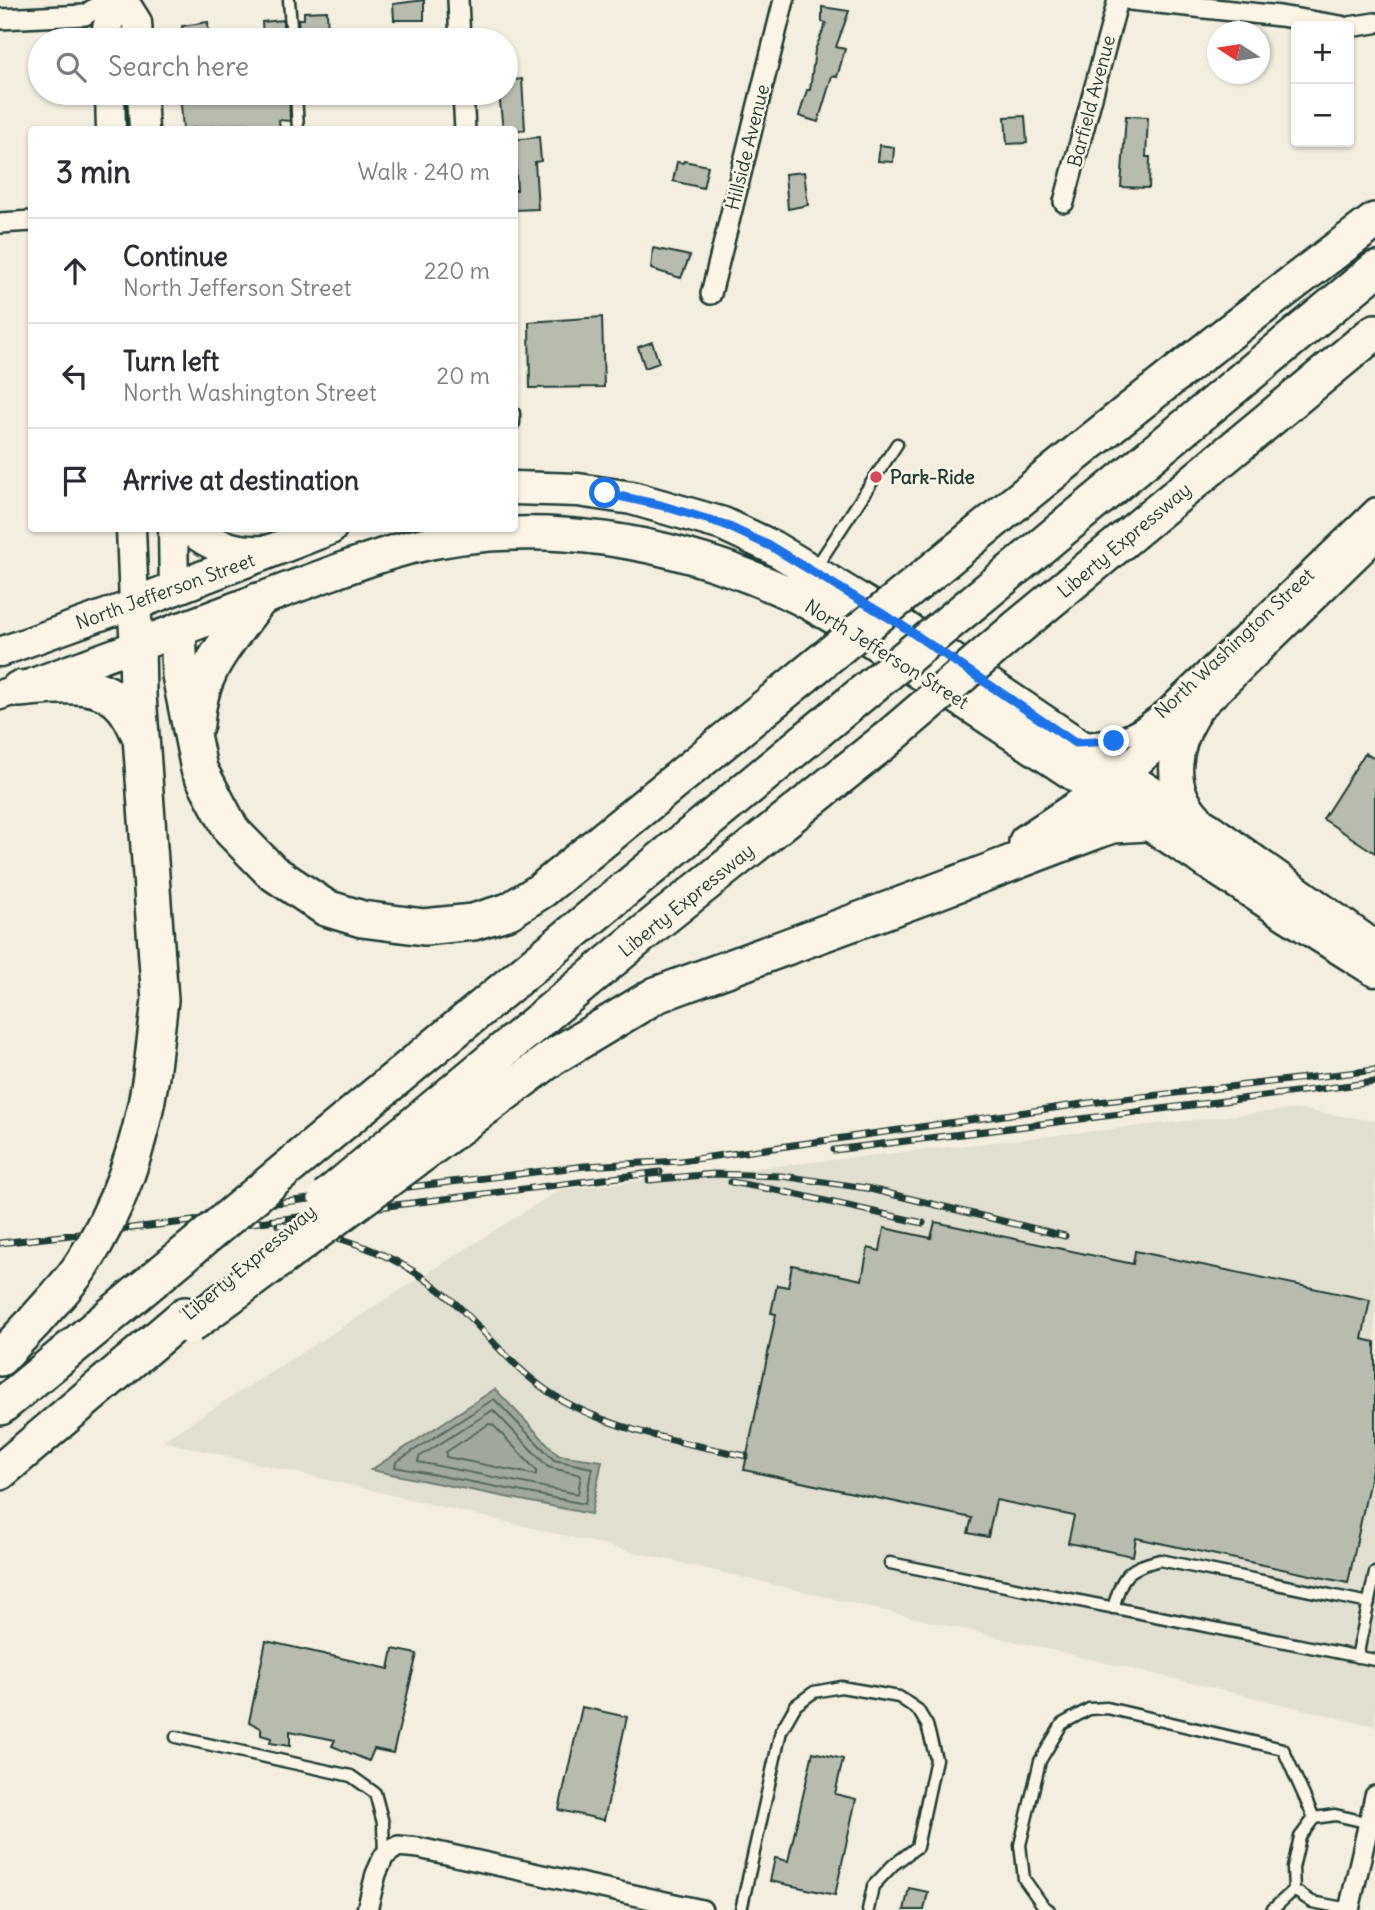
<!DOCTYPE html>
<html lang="en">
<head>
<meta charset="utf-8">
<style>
  :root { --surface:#fff; --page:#f7f7f7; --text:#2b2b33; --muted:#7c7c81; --line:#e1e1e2 }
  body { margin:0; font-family:Delius,sans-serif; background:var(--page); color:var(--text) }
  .controls { position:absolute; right:21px; top:21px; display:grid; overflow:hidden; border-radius:7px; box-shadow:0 2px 5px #0004 }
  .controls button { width:63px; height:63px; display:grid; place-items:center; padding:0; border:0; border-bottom:2px solid var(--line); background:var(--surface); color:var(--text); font:35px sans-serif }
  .compass { position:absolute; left:1207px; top:21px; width:63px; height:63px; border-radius:50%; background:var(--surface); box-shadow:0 2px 5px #0004; rotate:282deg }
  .stop { position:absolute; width:21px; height:21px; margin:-16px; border:5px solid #1a73e8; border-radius:50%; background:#fff }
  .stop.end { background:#1a73e8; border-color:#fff; box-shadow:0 2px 7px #0008 }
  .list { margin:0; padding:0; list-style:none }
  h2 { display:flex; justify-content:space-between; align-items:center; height:91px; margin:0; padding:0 28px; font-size:30px }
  h2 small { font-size:23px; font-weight:400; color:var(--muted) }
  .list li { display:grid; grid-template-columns:46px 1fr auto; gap:21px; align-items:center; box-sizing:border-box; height:105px; padding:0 28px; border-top:2px solid var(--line) }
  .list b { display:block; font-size:26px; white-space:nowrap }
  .list p { margin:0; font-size:23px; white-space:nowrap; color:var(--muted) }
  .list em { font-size:23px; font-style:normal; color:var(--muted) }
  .icon { flex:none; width:38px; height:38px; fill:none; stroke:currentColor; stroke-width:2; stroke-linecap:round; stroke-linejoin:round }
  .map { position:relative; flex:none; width:1375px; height:1910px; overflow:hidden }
  .search { position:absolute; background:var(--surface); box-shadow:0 2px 5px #0004; left:28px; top:28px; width:490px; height:77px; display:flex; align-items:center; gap:18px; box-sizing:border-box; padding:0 24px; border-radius:38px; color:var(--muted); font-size:26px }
  .panel { position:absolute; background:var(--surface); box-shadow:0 2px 5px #0004; left:28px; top:126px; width:490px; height:406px; border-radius:7px }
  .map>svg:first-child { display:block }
  .built { fill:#e1dfd0 }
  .water { fill:#a0a89b; stroke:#6c7d72; stroke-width:2 }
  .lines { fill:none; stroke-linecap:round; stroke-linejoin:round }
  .shore { stroke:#53685d; stroke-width:2 }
  .building { fill:#b8bcae; stroke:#1f3d34; stroke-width:2 }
  .lane-casing { stroke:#1f3d34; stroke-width:15 }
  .street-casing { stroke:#1f3d34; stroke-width:24 }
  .secondary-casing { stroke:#1f3d34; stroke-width:33 }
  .primary-casing { stroke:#1f3d34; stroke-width:37 }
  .highway-casing { stroke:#1f3d34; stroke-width:40 }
  .lane { stroke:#fcf5e5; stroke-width:10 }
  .street { stroke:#fcf5e5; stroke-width:19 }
  .secondary { stroke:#fcf5e5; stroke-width:28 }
  .primary { stroke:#fcf5e5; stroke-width:32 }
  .highway { stroke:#fcf5e5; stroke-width:35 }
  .rail-casing { stroke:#1f3d34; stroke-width:7 }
  .rail { stroke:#fcf5e5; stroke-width:4.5; stroke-dasharray:13; stroke-linecap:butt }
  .highway-bridge-casing { stroke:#1f3d34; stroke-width:40; stroke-linecap:butt }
  .highway-bridge { stroke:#fcf5e5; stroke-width:35 }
  .route { stroke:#1a73e8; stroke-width:9 }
  .poi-dot { fill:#d1495b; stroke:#fcf5e5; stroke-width:2.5 }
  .labels { text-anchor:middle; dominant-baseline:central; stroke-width:5; stroke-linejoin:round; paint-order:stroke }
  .street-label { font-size:19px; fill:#1f3d34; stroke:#fcf5e5 }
  .poi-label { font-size:19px; font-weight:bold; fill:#1f3d34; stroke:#fcf5e5; text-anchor:start }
</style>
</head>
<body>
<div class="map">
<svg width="1375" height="1910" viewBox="0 0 1375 1910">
  <rect width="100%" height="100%" fill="#f3eede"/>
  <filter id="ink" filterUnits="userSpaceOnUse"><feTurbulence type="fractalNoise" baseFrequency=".0143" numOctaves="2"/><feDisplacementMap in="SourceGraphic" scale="14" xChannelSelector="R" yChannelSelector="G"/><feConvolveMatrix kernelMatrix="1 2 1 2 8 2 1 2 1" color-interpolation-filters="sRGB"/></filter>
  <g filter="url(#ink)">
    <path class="built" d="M1294,1109L1375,1121V1726L162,1441L559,1190Z"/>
    <path class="water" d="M495,1389L558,1455L602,1461L591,1514L371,1470Z"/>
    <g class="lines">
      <path class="shore" d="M494,1399L554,1460L592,1468L585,1504L395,1467L396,1462Z
        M493,1410L548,1467L581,1475L578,1494L418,1462L419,1457Z
        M489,1424L493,1425L536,1470V1475L446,1457V1452Z"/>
    </g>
    <path class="building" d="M424,0V20H394L393,4Z
      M822,7L849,11L836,47L845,49L837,77L832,76L818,122L799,116L807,90H810L815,50L826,23L822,22Z
      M327,11L328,32L299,33L298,19H304V12Z
      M283,20V40H263L262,22Z
      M208,22L209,40H183L182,26Z
      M522,79L525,130H503L499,93H506V81Z
      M180,93H289L290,121L279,120L280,130H246V123L183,129Z
      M1025,116L1027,143L1007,144L1005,117Z
      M1126,116L1148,117L1146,157H1150L1149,188L1121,187Z
      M539,137L541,161L535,162L538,209L514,210V190H517L514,140Z
      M880,145L894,147L893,162L878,161Z
      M684,161L708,166L703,188L673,181L677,162L683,163Z
      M804,172L808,205L788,209L785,174Z
      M653,248L690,256L681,278L651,269Z
      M602,317L604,387L530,388L529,322Z
      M652,342L659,363L645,368L638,347Z
      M1365,753L1375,759V853L1323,819Z
      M935,1222L1133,1264L1135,1251L1370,1300L1362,1339L1375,1342V1455L1348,1583L1136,1538L1133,1556L1068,1543L1074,1516L996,1500L988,1537L968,1533L972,1518L744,1470L776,1314L771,1313L777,1285L788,1287L792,1265L862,1280L868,1248L880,1251L884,1228L931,1238Z
      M266,1641L389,1669L393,1649L417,1654L393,1753L374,1749L369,1761L332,1746L335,1740L290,1731V1746L270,1743L271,1738L261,1735V1728L249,1722Z
      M582,1707L627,1717L604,1820L559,1810Z
      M813,1752L843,1759L835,1794L856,1799L835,1895L770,1881L775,1858L788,1861Z
      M909,1888L928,1892L924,1910H904Z"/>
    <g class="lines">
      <g class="lane-casing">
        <path id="lane" d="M289,0L292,40
          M296,93L298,130
          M514,413V423
          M816,567L897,444
          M890,1563L1375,1660
          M1113,1608C1123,1575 1125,1569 1160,1560L1369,1603
          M1357,1657L1375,1573
          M176,1737L351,1776L375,1793L383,1823L384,1855
          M1349,1909L1312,1902L1294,1890L1293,1868L1300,1837L1314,1818L1335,1815L1370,1823
          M741,1910L781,1731L796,1705L814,1692L841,1687L899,1697L918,1710L927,1725L936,1759L917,1847L893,1865L873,1886L868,1910
          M1049,1910L1044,1907L1024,1879L1020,1845L1040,1761L1062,1724L1089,1709L1107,1708L1283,1749L1314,1818
          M1272,1910L1294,1890"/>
      </g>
      <g class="street-casing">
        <path id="street" d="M458,0L460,40
          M1130,0L1280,16L1341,26
          M0,19L85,15L107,0
          M1349,27L1375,23
          M463,93L465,130
          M1064,202L1118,0
          M0,223L32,221
          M711,294L784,0
          M1075,743C1123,740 1128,739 1166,709L1375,508
          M367,1910L376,1874L384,1856L398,1846L419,1848L702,1910
          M1349,1910L1375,1796"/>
      </g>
      <g class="secondary-casing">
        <path id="secondary" d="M123,0L137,22L138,40
          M107,40V28L116,0
          M110,93L111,130
          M142,93L144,130
          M173,528L174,590
          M0,652L134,604L131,528
          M0,695L137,645"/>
      </g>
      <g class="primary-casing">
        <path id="primary" d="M514,488L578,490L632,498L723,524L772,547L901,625L1123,775L1210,830L1375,948
          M190,528C212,546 236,554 264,552
          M330,528L134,604L137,645C190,626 243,606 296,586C333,573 369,558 407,548C537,515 675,540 795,596C814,605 832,617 851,627L1278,909L1375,970
          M1193,715C1173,748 1167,788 1196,818
          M1107,787L1198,706L1375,534"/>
      </g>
      <g class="highway-casing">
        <path id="highway" d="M936,568C1080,449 1225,333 1375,221
          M974,602L1375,270
          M1017,628L1375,332
          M178,631L180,675L199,769L232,831L272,872L326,908L362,919L424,927L473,922L509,911L542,890L805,675
          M137,645L138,695L160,1000L151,1076
          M19,689C54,686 105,676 128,713C133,720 137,730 141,738
          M196,724C199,670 227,642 258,601
          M1027,842L1101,793
          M464,1083L655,924L886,740
          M364,1105L841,711
          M486,1107L553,1057L656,995L917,899L1101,829L1113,825L1146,823
          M0,1358L35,1321
          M0,1407L98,1326
          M0,1472L185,1315"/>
      </g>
      <use href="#lane" class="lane"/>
      <use href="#street" class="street"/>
      <use href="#secondary" class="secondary"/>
      <use href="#primary" class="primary"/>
      <use href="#highway" class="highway"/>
      <g class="rail-casing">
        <path id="rail" d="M834,1150L1375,1082
          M649,1180L713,1174L782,1176L866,1188L1065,1236
          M731,1182L781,1191L923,1223
          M278,1225C343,1234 405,1257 454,1302C487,1333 516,1372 555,1396C612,1431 682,1442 746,1456
          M195,1230L660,1172
          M0,1243L193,1221L251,1206L585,1166L681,1161L1089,1103L1375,1070"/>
      </g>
      <use href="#rail" class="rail"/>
      <g class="highway-bridge-casing">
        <path id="highway-bridge" d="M805,675L936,568
          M841,711L974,602
          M886,740L1017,628
          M327,1197L464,1083
          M35,1321C51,1302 70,1284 83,1263C120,1206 141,1143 151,1076
          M98,1326L364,1105
          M189,1326L486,1107"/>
      </g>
      <use href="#highway-bridge" class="highway-bridge"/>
    </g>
  </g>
  <g class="lines" filter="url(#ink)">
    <path class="route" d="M605,493L660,505L723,524L772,547L901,625L1075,743L1114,741"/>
  </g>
  <circle class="poi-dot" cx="876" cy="477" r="7"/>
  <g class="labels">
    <g class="street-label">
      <text transform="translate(1091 101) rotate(-75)">Barfield Avenue</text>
      <text transform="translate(747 147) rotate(-76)">Hillside Avenue</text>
      <text transform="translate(1124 540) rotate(-40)">Liberty Expressway</text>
      <text transform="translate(165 591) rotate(-20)">North Jefferson Street</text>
      <text transform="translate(1234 643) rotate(-43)">North Washington Street</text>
      <text transform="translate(887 654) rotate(32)">North Jefferson Street</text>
      <text transform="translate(686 900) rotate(-39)">Liberty Expressway</text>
      <text transform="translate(249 1262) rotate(-40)">Liberty Expressway</text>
    </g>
    <g class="poi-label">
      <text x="890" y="477">Park-Ride</text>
    </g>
  </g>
</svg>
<div class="controls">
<button>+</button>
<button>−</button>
</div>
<svg class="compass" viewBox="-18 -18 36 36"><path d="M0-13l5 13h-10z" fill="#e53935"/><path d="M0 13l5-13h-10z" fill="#7c7c81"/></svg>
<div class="stop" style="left:605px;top:493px"></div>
<div class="stop end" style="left:1114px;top:741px"></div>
<div class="search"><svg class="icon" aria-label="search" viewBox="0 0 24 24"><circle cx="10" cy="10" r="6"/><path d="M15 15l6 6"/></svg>Search here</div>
<section class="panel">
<h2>3 min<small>Walk · 240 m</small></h2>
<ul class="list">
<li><svg class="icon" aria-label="ahead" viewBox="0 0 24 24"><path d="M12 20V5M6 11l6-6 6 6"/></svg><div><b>Continue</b><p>North Jefferson Street</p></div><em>220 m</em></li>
<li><svg class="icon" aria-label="left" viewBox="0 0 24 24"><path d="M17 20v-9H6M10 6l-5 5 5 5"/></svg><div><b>Turn left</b><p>North Washington Street</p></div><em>20 m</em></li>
<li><svg class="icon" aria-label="arrive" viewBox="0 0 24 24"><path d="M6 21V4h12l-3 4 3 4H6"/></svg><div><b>Arrive at destination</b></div></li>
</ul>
</section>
</div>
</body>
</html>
